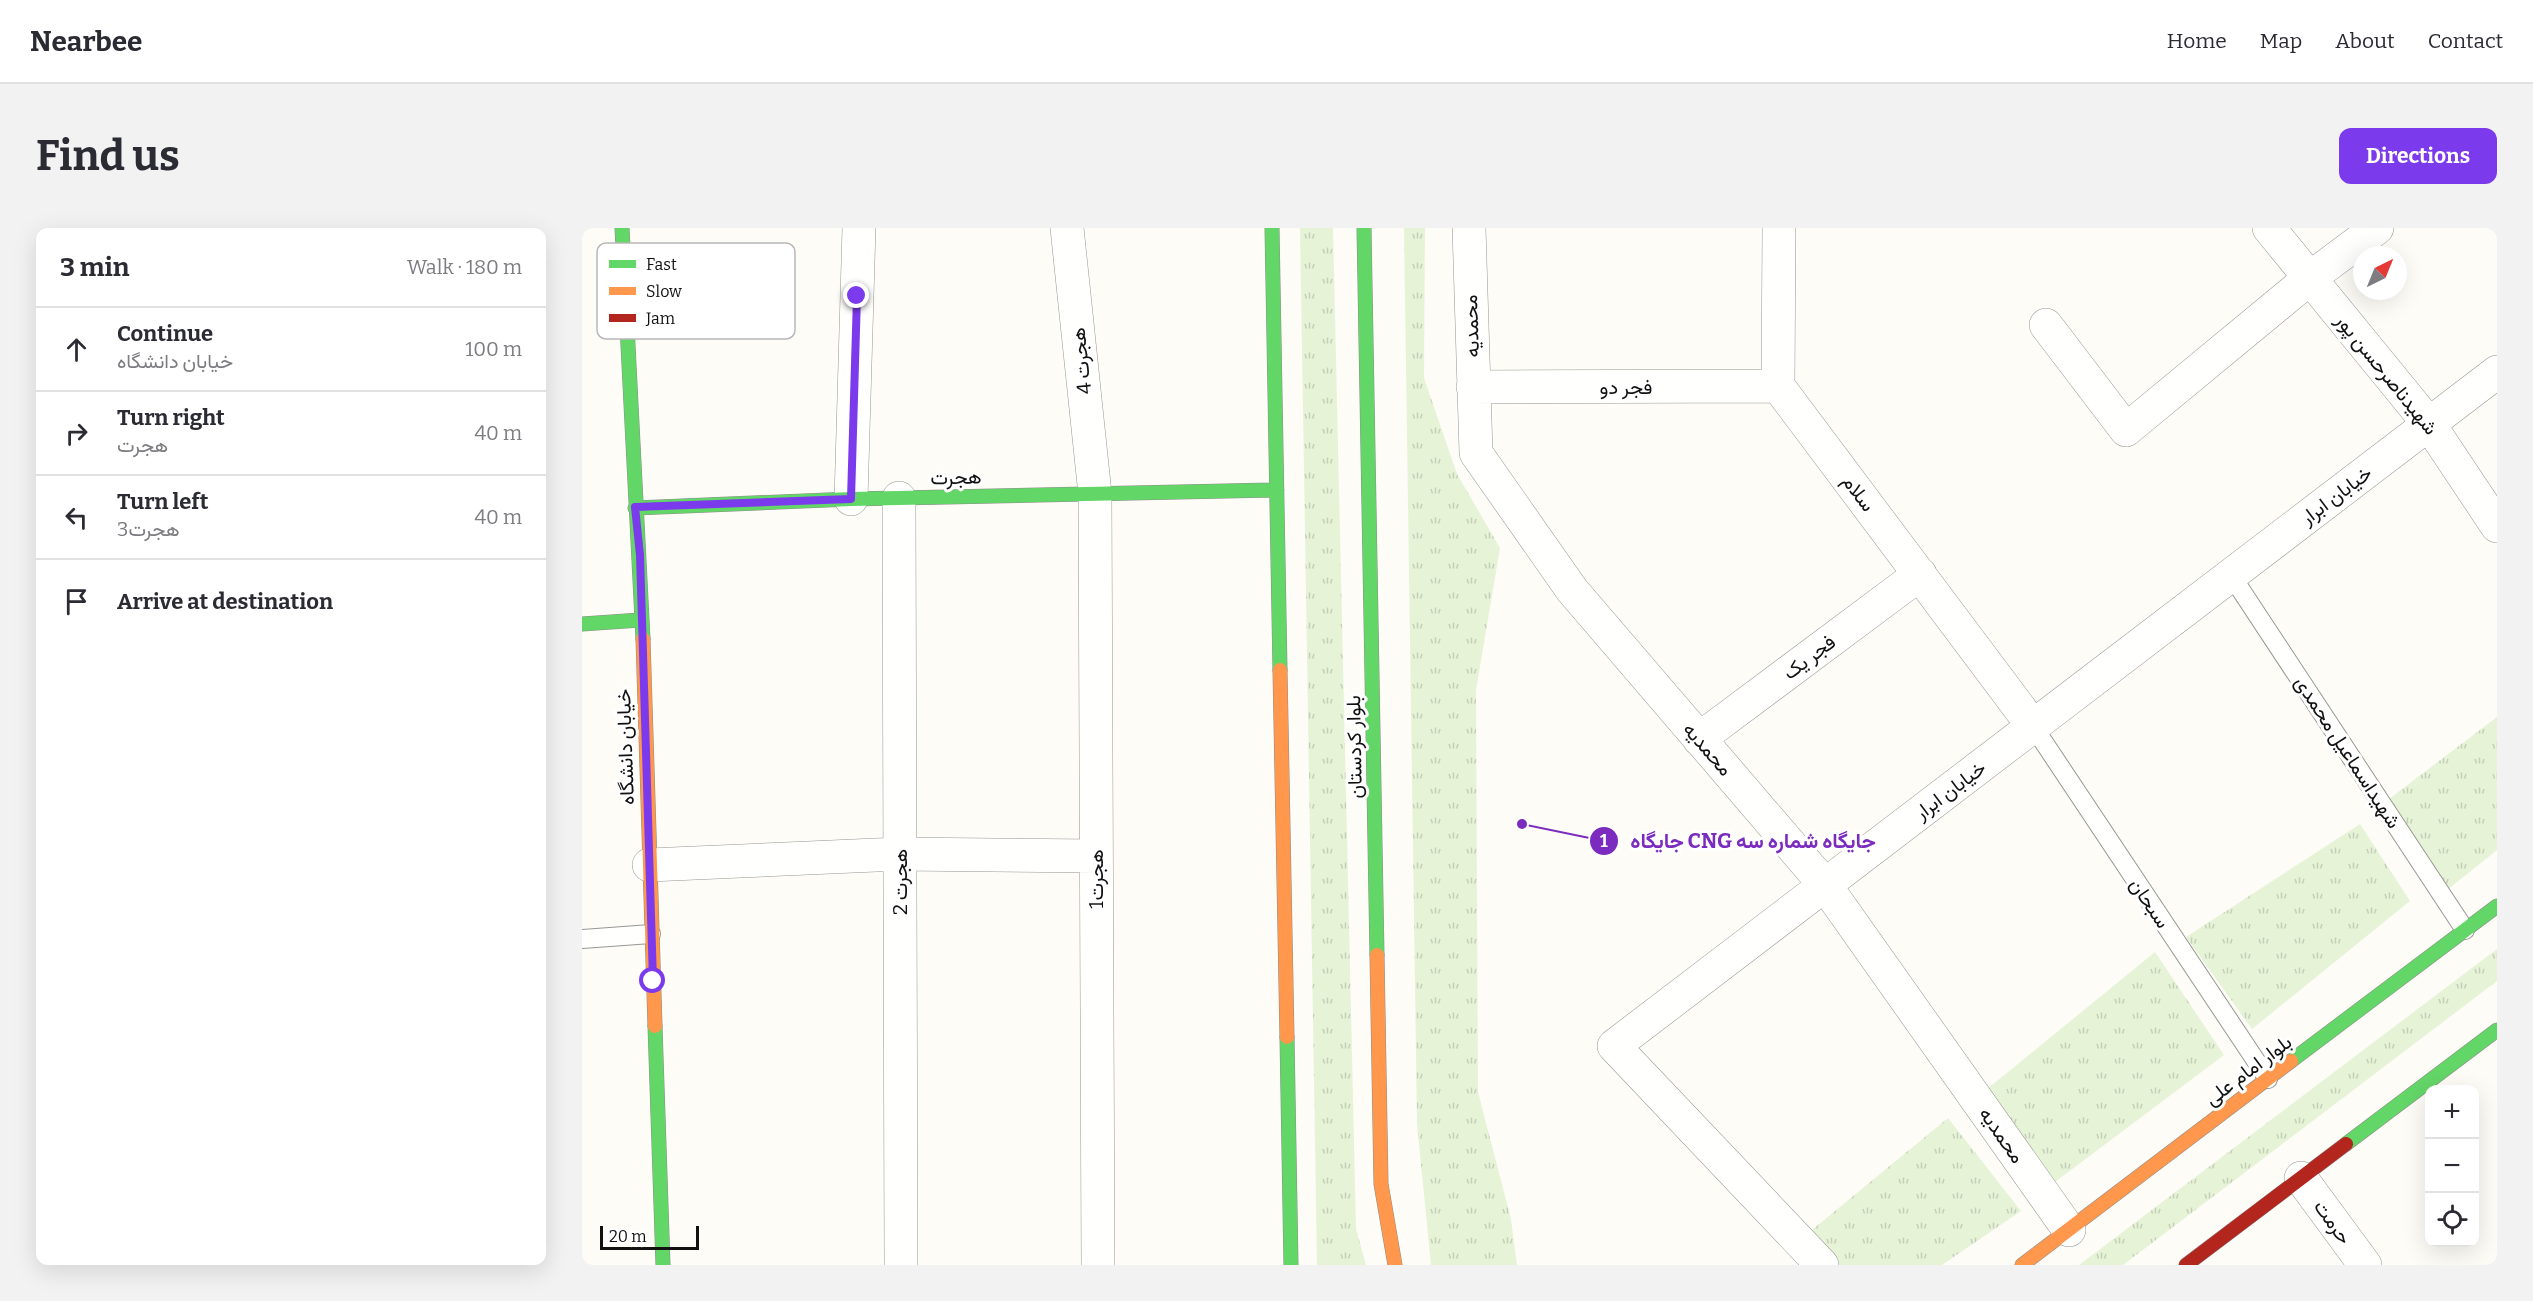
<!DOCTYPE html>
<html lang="en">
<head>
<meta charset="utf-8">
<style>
  :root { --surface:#fff; --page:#f2f2f3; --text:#2b2b33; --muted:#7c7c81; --line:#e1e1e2; --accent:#7c3aed }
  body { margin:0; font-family:Bitter,Vazirmatn,serif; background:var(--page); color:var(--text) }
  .controls { position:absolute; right:18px; bottom:18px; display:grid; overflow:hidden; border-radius:12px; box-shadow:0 6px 24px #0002 }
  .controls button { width:54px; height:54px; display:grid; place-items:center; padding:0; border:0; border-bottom:2px solid var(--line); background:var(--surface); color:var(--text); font:30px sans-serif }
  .compass { position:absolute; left:1771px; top:18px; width:54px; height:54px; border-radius:50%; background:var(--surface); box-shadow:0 6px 24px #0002; rotate:43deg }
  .scale { position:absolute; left:18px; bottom:15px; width:99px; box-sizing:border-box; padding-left:6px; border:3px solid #111; border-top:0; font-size:16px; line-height:21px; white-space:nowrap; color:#111; -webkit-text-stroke:4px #fff; paint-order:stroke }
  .stop { position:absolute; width:18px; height:18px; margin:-14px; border:4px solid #7c3aed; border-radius:50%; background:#fff }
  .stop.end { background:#7c3aed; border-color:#fff; box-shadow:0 2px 6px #0008 }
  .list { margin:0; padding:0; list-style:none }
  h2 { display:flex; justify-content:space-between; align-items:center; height:78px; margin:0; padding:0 24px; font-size:26px }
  h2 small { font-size:20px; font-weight:400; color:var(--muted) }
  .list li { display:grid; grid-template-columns:39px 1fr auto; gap:18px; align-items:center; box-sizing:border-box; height:84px; padding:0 24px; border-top:2px solid var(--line) }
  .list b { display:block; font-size:22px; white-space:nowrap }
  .list p { margin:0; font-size:20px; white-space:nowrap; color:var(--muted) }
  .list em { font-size:20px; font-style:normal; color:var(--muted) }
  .icon { flex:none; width:33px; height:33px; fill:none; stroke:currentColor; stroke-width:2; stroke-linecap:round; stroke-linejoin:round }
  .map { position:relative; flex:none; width:1915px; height:1037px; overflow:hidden; border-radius:12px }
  header { display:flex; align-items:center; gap:36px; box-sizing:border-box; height:84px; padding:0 30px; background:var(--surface); border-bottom:2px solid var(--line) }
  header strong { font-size:28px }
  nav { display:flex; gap:33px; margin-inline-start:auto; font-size:21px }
  .intro { display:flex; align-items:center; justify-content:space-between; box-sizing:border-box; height:144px; padding:0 36px }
  h1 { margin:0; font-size:42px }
  .button { padding:15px 27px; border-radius:12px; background:var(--accent); color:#fff; font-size:21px; font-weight:700 }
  main { display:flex; gap:36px; padding:0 36px }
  aside { flex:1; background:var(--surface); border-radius:12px; box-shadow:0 6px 24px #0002 }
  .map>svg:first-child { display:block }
  .grass { fill:url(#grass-tufts) }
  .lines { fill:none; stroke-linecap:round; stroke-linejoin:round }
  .lane-casing { stroke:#979795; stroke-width:20 }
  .street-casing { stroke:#979795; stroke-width:34 }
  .fast-casing { stroke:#8e8d8b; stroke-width:15 }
  .slow-casing { stroke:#8e8d8b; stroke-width:15 }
  .jam-casing { stroke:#8e8d8b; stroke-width:15 }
  .lane { stroke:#fffffe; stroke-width:18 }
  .street { stroke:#fffffe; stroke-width:33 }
  .fast { stroke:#63d668; stroke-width:14 }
  .slow { stroke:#ff974d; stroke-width:14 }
  .jam { stroke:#b3261e; stroke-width:14 }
  .route { stroke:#7c3aed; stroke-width:8 }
  .labels { text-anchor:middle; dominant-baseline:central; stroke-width:6; stroke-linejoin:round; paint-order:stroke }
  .street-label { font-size:20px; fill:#111; stroke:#fff }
  .key { fill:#fff; stroke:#b8b8b8; stroke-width:1.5 }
  .key-label { font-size:16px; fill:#111 }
  .leader { fill:none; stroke:#7b2cbf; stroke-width:2 }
  .callout-dot { fill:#7b2cbf; stroke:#fff; stroke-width:2 }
  .mark-label { font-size:18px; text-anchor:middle; font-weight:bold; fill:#fff }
  .callout-label { font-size:21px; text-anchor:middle; font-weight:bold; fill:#7b2cbf; stroke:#fff; stroke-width:6; stroke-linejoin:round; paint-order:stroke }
</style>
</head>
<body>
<header>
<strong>Nearbee</strong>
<nav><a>Home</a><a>Map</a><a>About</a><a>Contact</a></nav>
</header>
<div class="intro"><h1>Find us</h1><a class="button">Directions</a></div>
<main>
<aside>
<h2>3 min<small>Walk · 180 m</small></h2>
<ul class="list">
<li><svg class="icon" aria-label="ahead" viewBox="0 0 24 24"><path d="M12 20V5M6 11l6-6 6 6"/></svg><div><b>Continue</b><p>خیابان دانشگاه</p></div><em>100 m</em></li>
<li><svg class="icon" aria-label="right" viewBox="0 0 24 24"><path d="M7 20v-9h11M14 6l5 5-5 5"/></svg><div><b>Turn right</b><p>هجرت</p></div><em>40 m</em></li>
<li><svg class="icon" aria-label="left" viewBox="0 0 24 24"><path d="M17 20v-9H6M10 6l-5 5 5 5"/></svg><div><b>Turn left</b><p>هجرت3</p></div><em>40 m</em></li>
<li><svg class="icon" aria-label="arrive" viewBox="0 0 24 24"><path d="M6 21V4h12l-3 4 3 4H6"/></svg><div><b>Arrive at destination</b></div></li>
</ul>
</aside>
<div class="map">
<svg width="1915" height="1037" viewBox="0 0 1915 1037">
  <defs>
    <pattern id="grass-tufts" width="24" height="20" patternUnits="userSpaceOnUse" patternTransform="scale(1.5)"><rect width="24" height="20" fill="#e7f3d7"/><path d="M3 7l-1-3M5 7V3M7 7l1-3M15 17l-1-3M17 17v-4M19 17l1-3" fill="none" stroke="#c5cfb8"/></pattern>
  </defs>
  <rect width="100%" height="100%" fill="#fdfcf7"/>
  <path class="grass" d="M718,0H751L774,1001L784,1037H735Z
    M822,0H843L842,150L875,246L918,320L894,462L896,864L929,991L935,1037H849L835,896Z
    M1915,489V622L1864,663L1807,571Z
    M1778,596L1828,673L1670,801L1604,709Z
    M1915,721V753L1541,1037H1497Z
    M1573,724L1642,827L1465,960L1393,871Z
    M1366,890L1439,983L1360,1037H1249L1219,1011Z"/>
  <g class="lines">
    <g class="lane-casing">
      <path id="lane" d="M1649,347L1883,702
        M1451,498L1686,851
        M0,711L69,706"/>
    </g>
    <g class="street-casing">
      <path id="street" d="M485,0L513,266L516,1037
        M887,0L894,225L990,362L1243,657L1487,1002
        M1197,0L1196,158L1451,498
        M1687,0L1847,196L1915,298
        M1464,97L1544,202L1728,50L1795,0
        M891,159L1196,158
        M317,270L319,1037
        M269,271L277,0
        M1117,511L1338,346
        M67,637L317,626L514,628
        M1719,950L1783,1037
        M1240,1037L1032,818L1915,144"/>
    </g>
    <g class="fast-casing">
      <path id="fast" d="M40,0L61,411
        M690,0L698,442
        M782,0L795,727
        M53,280L269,271L695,262
        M0,396L58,392
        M73,798L81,1037
        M705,809L709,1037
        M1709,833L1915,678
        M1764,916L1915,802"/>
    </g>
    <g class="slow-casing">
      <path id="slow" d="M61,411L73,798
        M698,442L705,809
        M795,727L799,956L813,1037
        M1440,1037L1709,833"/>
    </g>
    <g class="jam-casing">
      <path id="jam" d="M1604,1037L1764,916"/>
    </g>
    <use href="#lane" class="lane"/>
    <use href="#street" class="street"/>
    <use href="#fast" class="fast"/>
    <use href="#slow" class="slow"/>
    <use href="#jam" class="jam"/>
  </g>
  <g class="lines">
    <path class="route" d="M71,753L58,327L53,279L269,271L275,68"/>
  </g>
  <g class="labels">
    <g class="street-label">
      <text transform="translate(889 98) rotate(-92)">محمدیه</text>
      <text transform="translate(499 133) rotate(-96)">هجرت 4</text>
      <text transform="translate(1805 146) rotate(51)">شهیدناصرحسن پور</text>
      <text x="1044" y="159">فجر دو</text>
      <text transform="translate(374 249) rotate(-1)">هجرت</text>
      <text transform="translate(1277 265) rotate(53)">سلام</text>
      <text transform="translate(1754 267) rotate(-37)">خیابان ابرار</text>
      <text transform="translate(1227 429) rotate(-37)">فجر یک</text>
      <text transform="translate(43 519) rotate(-92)">خیابان دانشگاه</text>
      <text transform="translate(772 519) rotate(-91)">بلوار کردستان</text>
      <text transform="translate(1126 521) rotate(49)">محمدیه</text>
      <text transform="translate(1766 524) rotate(57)">شهیداسماعیل محمدی</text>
      <text transform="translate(1368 562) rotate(-37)">خیابان ابرار</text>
      <text transform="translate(514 651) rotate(-90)">هجرت1</text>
      <text transform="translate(318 654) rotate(-90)">هجرت 2</text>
      <text transform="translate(1568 675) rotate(56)">سبحان</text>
      <text transform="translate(1666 842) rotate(-37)">بلوار امام علی</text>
      <text transform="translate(1420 907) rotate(55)">محمدیه</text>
      <text transform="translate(1751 994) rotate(54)">حرمت</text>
    </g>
  </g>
  <rect x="15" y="15" width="198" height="96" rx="9" class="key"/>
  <rect x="27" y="32" width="27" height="8" fill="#63d668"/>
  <rect x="27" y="59" width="27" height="8" fill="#ff974d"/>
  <rect x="27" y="86" width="27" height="8" fill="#b3261e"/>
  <g class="key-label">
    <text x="64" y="42">Fast</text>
    <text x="64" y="69">Slow</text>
    <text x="64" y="96">Jam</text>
  </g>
  <path class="leader" d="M940 596L1022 613"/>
  <g class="callout-dot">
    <circle cx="940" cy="596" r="6"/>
    <circle cx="1022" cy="613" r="15"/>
  </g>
  <g class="mark-label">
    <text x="1022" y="619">1</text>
  </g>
  <g class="callout-label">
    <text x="1171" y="620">جایگاه CNG جایگاه شماره سه</text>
  </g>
</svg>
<div class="controls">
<button>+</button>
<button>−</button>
<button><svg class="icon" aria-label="locate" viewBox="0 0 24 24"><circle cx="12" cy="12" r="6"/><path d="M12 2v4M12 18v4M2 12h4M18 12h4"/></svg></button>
</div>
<svg class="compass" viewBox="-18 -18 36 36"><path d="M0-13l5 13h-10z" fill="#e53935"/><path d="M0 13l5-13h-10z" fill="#7c7c81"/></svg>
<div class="scale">20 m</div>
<div class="stop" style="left:71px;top:753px"></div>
<div class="stop end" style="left:275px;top:68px"></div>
</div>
</main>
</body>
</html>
